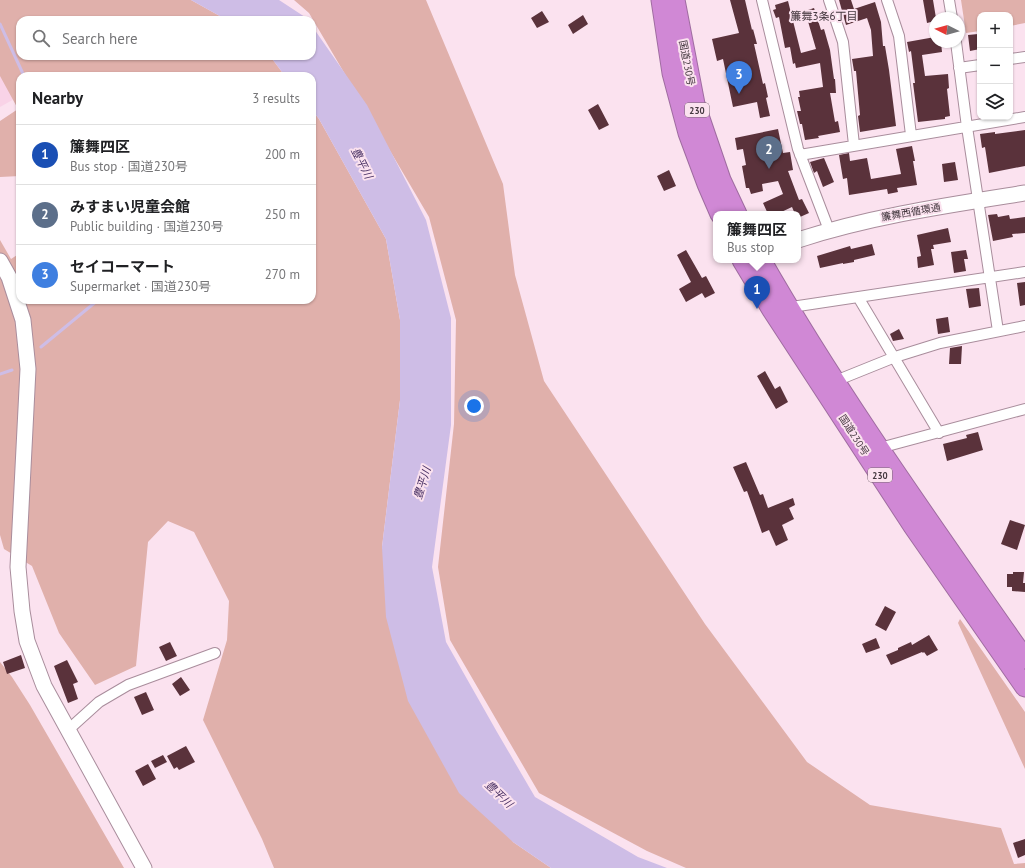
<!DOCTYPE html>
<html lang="en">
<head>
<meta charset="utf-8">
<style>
  :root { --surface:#fff; --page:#f2f2f2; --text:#202124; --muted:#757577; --line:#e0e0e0; --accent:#8b6a0a }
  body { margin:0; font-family:"PT Sans","Noto Sans JP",sans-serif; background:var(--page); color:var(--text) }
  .controls { position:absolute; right:12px; top:12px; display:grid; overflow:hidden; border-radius:8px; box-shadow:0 1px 3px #0004 }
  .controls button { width:36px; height:36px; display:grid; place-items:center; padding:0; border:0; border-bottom:1px solid var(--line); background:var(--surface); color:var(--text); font:20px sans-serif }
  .compass { position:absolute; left:929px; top:12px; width:36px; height:36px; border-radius:50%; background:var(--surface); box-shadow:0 1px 3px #0004; rotate:276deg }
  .you { position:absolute; left:474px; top:406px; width:14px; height:14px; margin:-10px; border:3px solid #fff; border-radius:50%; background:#1a73e8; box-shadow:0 0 0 6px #1a73e833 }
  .badge { display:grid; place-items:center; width:26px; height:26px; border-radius:50%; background:var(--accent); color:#fff; font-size:13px; font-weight:700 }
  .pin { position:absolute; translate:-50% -33px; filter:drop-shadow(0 1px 2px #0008) }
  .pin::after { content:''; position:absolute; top:21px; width:14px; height:12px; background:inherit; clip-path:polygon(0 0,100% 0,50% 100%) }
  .popup { position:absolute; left:713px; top:211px; width:88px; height:52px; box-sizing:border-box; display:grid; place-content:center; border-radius:8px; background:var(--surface); filter:drop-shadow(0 1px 3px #0005); font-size:13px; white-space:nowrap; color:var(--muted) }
  .popup b { font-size:15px; color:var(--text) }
  .popup::after { content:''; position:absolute; left:50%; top:100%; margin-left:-8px; border:8px solid transparent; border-top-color:var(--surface) }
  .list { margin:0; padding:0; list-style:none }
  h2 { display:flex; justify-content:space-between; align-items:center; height:52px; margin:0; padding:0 16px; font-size:17px }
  h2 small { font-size:13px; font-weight:400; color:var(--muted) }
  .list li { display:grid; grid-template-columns:26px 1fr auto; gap:12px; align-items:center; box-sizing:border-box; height:60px; padding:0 16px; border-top:1px solid var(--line) }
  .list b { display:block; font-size:15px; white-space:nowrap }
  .list p { margin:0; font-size:13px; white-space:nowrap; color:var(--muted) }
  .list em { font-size:13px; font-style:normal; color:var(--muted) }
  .icon { flex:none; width:22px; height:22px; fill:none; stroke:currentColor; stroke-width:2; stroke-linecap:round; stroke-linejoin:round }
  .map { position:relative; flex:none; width:1025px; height:868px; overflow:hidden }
  .search { position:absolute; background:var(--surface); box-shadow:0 1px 3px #0004; left:16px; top:16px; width:300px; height:44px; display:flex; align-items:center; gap:10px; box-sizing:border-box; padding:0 14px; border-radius:12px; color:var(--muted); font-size:15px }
  .panel { position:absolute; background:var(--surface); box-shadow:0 1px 3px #0004; left:16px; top:72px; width:300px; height:232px; border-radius:12px }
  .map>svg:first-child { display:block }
  .built { fill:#f9d3e7 }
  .green { fill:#e0b0ab }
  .water { fill:#cebde6 }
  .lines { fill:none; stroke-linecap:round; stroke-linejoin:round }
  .stream { stroke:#cebde6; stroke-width:3 }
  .building { fill:#5a323b }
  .street-casing { stroke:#a98d9c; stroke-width:12 }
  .secondary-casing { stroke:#a98d9c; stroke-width:17 }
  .highway-casing { stroke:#9f6ca0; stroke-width:21 }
  .street { stroke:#fff; stroke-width:10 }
  .secondary { stroke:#fff; stroke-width:15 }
  .highway { stroke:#d088d5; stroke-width:19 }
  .labels { text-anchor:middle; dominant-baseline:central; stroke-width:4; stroke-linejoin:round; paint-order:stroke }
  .shield { fill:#fbe2ef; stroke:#7b6b74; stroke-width:1 }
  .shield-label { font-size:9px; font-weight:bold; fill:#44383f }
  .street-label { font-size:10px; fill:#44383f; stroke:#fbe2ef }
  .neighbourhood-label { font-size:11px; fill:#44383f; stroke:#fbe2ef }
  .water-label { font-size:11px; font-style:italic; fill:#493164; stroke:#fbe2ef }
</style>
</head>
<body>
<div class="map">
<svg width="1025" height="868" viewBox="0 0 1025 868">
  <rect width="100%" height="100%" fill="#fbe2ef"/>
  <path class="built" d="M0,70L16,98L0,107Z"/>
  <path class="green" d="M0,0H191L227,20H20V56H270L285,76H20V176L0,177V121L18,109L0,76Z
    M294,0H426L503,184L515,275L544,381L705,624L807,762L870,805L1001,828L1014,864L1025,863V868H686L647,851L539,793L450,640L438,567L454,424L456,320L429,217L309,13Z
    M961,0H1025V23L1010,26V15H980V31L966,33Z
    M312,110L319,119L386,239L400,320V400L382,547L513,842L551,868H274L262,839L203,720L227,640L229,601L194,532L168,521L148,542L136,666L95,685L59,633L32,566L4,549L0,535V240L11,259L20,253V300H312Z
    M960,619L1025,712V769L958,623Z
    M0,662L12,677L30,705L124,868H0Z"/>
  <path class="water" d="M191,0H279L305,17L308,20H227Z
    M312,26L367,105L426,220L451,318V425L432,567L446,642L497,732L535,797L638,857L667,868H551L513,842L459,793L408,701L386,617L382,547L400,400V320L386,239L319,119L312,110V76H285L270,56H312Z"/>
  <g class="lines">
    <path class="stream" d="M0,24L24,76
      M41,347L98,300
      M0,374L12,370"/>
  </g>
  <path class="building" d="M730,0H745L752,30L753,29L757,44H754L763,84L765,83L768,97L766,98L770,116L760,118L757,102L733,107L723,59L717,61L712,39L739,33Z
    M839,0H851L854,9L875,2L881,22L883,46H885L889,70L896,126L860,132L858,116L860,115L856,71H854L852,59L873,56L871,30L867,18L846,25Z
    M923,0H933L936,18H935V21L927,23Z
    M788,1L801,53L816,49L805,11L814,8L821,30L824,29L830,50L834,79H835L836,93H830L835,122L838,121L840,132L818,136L819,138L805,140L802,124H800L797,111H801L798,97H800L799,91L823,87L820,63L796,68L795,63L793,64L790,47L785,48L779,17L776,18L773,10L776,9L775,5Z
    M542,11L549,22L537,28L531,18Z
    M583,15L588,24L573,34L568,25Z
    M978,34L980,49L970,51L968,35Z
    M935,37V42H941L942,52L922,55L925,76L948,74L949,88L947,89L950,116L945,117V119L918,122L913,83H915L911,51L909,52L907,42Z
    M598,104L609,125L599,130L588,110Z
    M778,129L783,153L790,152L793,170L788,171L799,200L802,199L809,213L800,217L798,212L795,214L792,207L777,214H768L763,203L783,194L778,181L762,184L763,191L751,194L749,188H746L742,166L746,165L743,149L737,150L735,138Z
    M1025,130V166L989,173L985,147L982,148L980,134L995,132V134Z
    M912,146L915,161H913L917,185L897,188L898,192L888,194L887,189L849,195L847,178L843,179L839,155L849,153L850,161L867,158L871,179L901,174L896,149Z
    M824,158L834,182L823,187L817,171L814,173L810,162Z
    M955,162L958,180L944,182L942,164Z
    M669,170L676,186L664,191L657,176Z
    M997,214L998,217L1009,215L1010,219L1025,217V233L1012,234L1013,237L993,241L988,215Z
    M948,228L951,242L933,245L934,249H931L934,265L918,268L917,257L921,256L917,235Z
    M872,244L875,255L854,260V262L843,264V263L820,268L817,256L850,246L851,249Z
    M686,250L702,278L706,276L715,293L705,298L702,293L686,302L679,289L691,282L677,255Z
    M966,250L968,259H964L966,271L954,273L951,252Z
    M1025,282V305L1020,306L1017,283Z
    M979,288L981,306L969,308L966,289Z
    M948,317L950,332L938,334L936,319Z
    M899,329L904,339L893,341L890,334Z
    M962,346L961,364H949L950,348Z
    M765,371L775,389L780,386L788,402L776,409L757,376Z
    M978,432L983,450L947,461L943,444L967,438L966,435Z
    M746,462L760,495L763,494L768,508L793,498L795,505L789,508L794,519L782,525L788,540L776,546L769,530L762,533L747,491L744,492L733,467Z
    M1010,520L1025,525L1017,550L1001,544Z
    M1013,572H1024L1023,583H1025V592L1012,591V587H1007V574H1013Z
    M885,606L896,612L886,631L875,625Z
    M929,635L938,650L927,656L924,652L923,653L922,652L891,665L886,655L898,650V648L911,642L912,645Z
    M876,638L880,648L866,653L862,644Z
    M170,642L177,656L166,661L159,647Z
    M21,655L25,668L7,674L3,662Z
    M67,660L78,682L73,684L78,699L68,703L54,666Z
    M181,677L190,690L180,696L172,684Z
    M146,692L154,710L142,715L134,697Z
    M186,746L195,762L179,770L177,767L174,769L167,756Z
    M163,755L167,762L155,768L151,761Z
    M148,764L156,779L143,786L135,771Z
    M1025,839V855L1018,858L1013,843Z"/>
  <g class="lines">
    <g class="street-casing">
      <path id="street" d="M762,0L798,149L829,230
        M829,0L843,42L854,145
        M887,0L899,36L911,135
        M949,0L952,18
        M956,42L967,127L998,331
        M1010,59L1025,57
        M959,68L980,65
        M800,155L1025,117
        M858,297L939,433
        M785,308L1025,272
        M833,382L895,357L940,343L1025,326
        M876,449L1025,409
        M68,730L99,702L128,685L215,653"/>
    </g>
    <g class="secondary-casing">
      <path id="secondary" d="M798,240C872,216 949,205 1025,193
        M0,261L9,277L23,320L28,369L18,567L22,611L27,641L44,686L144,868"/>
    </g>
    <g class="highway-casing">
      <path id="highway" d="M661,0L672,73L688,133L707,184L720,214
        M675,0L695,104L721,180L737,214
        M742,260L772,310L913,526L1025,687
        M761,260C840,398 934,528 1025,659"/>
    </g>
    <use href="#street" class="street"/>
    <use href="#secondary" class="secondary"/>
    <use href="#highway" class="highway"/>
  </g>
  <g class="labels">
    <g class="shield">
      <rect x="685" y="103" width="24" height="14" rx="3"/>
      <rect x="868" y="468" width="24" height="14" rx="3"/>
    </g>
    <g class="shield-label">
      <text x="697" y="110">230</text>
      <text x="880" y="475">230</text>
    </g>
    <g class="street-label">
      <text transform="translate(687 63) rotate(79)">国道230号</text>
      <text transform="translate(911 212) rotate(-10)">簾舞西循環通</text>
      <text transform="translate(854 435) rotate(57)">国道230号</text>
    </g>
    <g class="neighbourhood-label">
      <text x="824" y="16">簾舞3条6丁目</text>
    </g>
    <g class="water-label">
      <text transform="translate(362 163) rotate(63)">豊平川</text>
      <text transform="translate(422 483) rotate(-73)">豊平川</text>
      <text transform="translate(499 794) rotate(44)">豊平川</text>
    </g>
  </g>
</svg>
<div class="controls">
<button>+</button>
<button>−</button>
<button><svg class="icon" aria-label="layers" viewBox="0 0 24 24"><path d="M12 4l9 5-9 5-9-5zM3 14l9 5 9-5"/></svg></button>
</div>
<svg class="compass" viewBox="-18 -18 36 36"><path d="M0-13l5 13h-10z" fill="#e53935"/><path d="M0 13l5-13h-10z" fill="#757577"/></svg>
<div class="you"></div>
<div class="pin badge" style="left:757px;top:309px;background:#1a4fb4">1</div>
<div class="popup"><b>簾舞四区</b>Bus stop</div>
<div class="pin badge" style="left:769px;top:169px;background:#5c6f8a">2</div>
<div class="pin badge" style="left:739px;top:94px;background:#3f7fe0">3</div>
<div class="search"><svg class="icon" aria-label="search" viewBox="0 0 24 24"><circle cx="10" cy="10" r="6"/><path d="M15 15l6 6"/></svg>Search here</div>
<section class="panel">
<h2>Nearby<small>3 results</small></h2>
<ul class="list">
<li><span class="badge" style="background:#1a4fb4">1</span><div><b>簾舞四区</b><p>Bus stop · 国道230号</p></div><em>200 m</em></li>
<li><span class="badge" style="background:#5c6f8a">2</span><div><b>みすまい児童会館</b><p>Public building · 国道230号</p></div><em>250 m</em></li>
<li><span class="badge" style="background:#3f7fe0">3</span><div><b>セイコーマート</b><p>Supermarket · 国道230号</p></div><em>270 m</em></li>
</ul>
</section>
</div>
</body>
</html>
